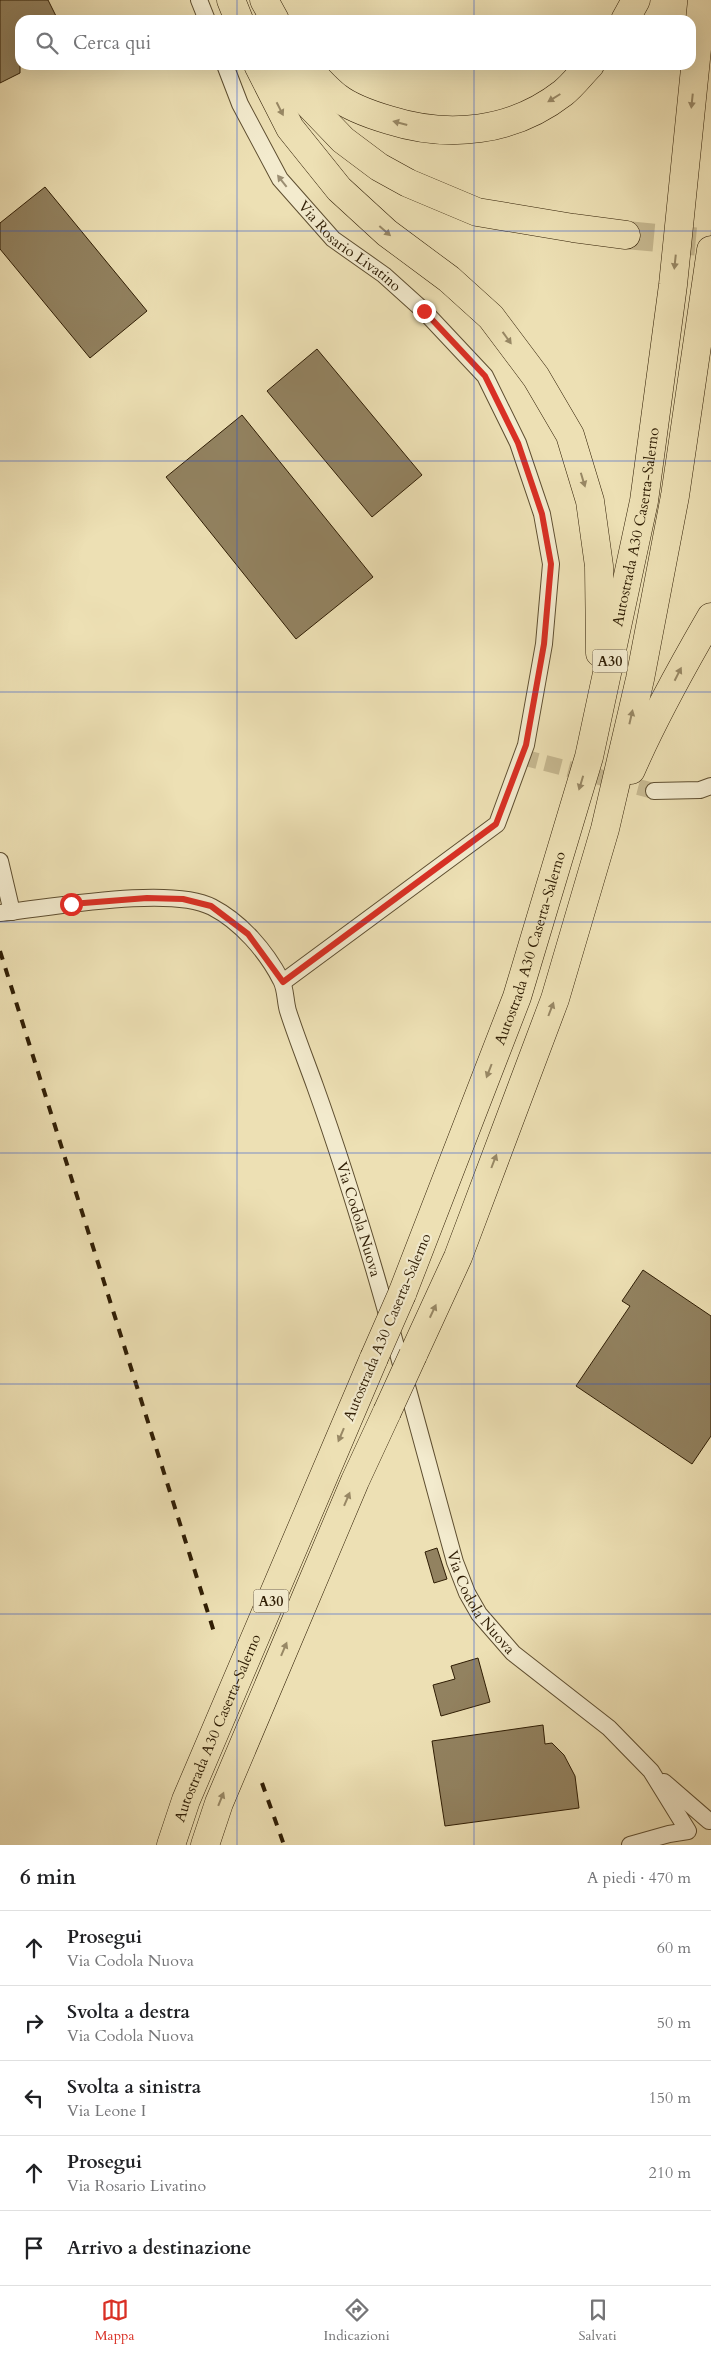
<!DOCTYPE html>
<html lang="it">
<head>
<meta charset="utf-8">
<style>
  :root { --surface:#fff; --page:#f2f2f2; --text:#202124; --muted:#757577; --line:#e0e0e0; --accent:#d93025 }
  body { margin:0; font-family:Cardo,serif; background:var(--page); color:var(--text) }
  .stop { position:absolute; width:15px; height:15px; margin:-11px; border:4px solid #d93025; border-radius:50%; background:#fff }
  .stop.end { background:#d93025; border-color:#fff; box-shadow:0 1px 5px #0008 }
  .list { margin:0; padding:0; list-style:none }
  h2 { display:flex; justify-content:space-between; align-items:center; height:65px; margin:0; padding:0 20px; font-size:21px }
  h2 small { font-size:16px; font-weight:400; color:var(--muted) }
  .list li { display:grid; grid-template-columns:32px 1fr auto; gap:15px; align-items:center; box-sizing:border-box; height:75px; padding:0 20px; border-top:1px solid var(--line) }
  .list b { display:block; font-size:19px; white-space:nowrap }
  .list p { margin:0; font-size:16px; white-space:nowrap; color:var(--muted) }
  .list em { font-size:16px; font-style:normal; color:var(--muted) }
  .icon { flex:none; width:28px; height:28px; fill:none; stroke:currentColor; stroke-width:2; stroke-linecap:round; stroke-linejoin:round }
  .map { position:relative; flex:none; width:711px; height:1845px; overflow:hidden }
  .search { position:absolute; background:var(--surface); box-shadow:0 5px 20px #0002; left:15px; right:15px; top:15px; height:55px; display:flex; align-items:center; gap:12px; box-sizing:border-box; padding:0 18px; border-radius:15px; color:var(--muted); font-size:19px }
  .sheet { height:440px; background:var(--surface) }
  nav { display:flex; justify-content:space-around; align-items:center; box-sizing:border-box; height:70px; border-top:1px solid var(--line); background:var(--surface); font-size:14px; color:var(--muted) }
  nav a { display:grid; justify-items:center; gap:2px }
  nav .on { color:var(--accent) }
  .map>svg:first-child { display:block }
  .building { fill:#928260; stroke:#2f1d04 }
  .lines { fill:none; stroke-linecap:round; stroke-linejoin:round }
  .street-tunnel { stroke:#c7b991; stroke-width:16; stroke-dasharray:16 8; stroke-linecap:butt }
  .highway-tunnel { stroke:#c7b991; stroke-width:28; stroke-dasharray:28 14; stroke-linecap:butt }
  .street-casing { stroke:#5e4e30; stroke-width:18 }
  .highway-casing { stroke:#2f1d04; stroke-width:29 }
  .street { stroke:#f3ebce; stroke-width:16 }
  .highway { stroke:#ede0b4; stroke-width:28 }
  .rail { stroke:#2f1d04; stroke-width:4; stroke-dasharray:9 9; stroke-linecap:butt }
  .highway-bridge-casing { stroke:#2f1d04; stroke-width:29; stroke-linecap:butt }
  .highway-bridge { stroke:#ede0b4; stroke-width:28 }
  .oneway { fill:#988865 }
  .oneway2 { fill:#9b8e73 }
  .route { stroke:#d93025; stroke-width:6 }
  .grid { fill:none; stroke:#1d4ed8; stroke-width:1; stroke-opacity:0.55 }
  .labels { text-anchor:middle; dominant-baseline:central; stroke-width:4.5; stroke-linejoin:round; paint-order:stroke }
  .shield { fill:#f3ebce; stroke:#6a5b41; stroke-width:1 }
  .shield-label { font-size:14px; font-weight:bold; fill:#2f1d04 }
  .street-label { font-size:15px; fill:#2f1d04; stroke:#f3ebce }
</style>
</head>
<body>
<div class="map">
<svg width="711" height="1845" viewBox="0 0 711 1845">
  <rect width="100%" height="100%" fill="#ede0b4"/>
  <filter id="stains"><feTurbulence type="fractalNoise" baseFrequency=".004" numOctaves="4"/><feColorMatrix values="0 0 0 0 .2 0 0 0 0 .09 0 0 0 0 .02 0 0 0 .5 -.17"/></filter>
  <radialGradient id="worn" r=".72"><stop offset=".6" stop-color="#630" stop-opacity="0"/><stop offset="1" stop-color="#630" stop-opacity=".3"/></radialGradient>
  <path class="building" d="M0,0H48L58,20H20V73L0,83Z
    M45,187L147,311L90,358L0,249V223Z
    M317,349L422,475L372,517L267,391Z
    M242,415L373,577L296,639L166,477Z
    M643,1270L711,1316V1436L692,1464L576,1386L630,1306L622,1301Z
    M437,1548L447,1579L434,1583L425,1552Z
    M478,1658L490,1702L441,1716L433,1685L455,1679L451,1666Z
    M543,1725L545,1744L552,1743L564,1755L575,1776L579,1808L445,1826L432,1741Z"/>
  <g class="lines">
    <path class="street-tunnel" d="M522,757L654,791"/>
    <path class="highway-tunnel" d="M626,235L711,243"/>
    <g class="street-casing">
      <g id="street">
        <path d="M199,0L207,20"/>
        <path id="s1" d="M225,65L240,104L280,179L333,239L384,275L424,311L485,376L518,443L542,514L551,564L544,644L526,745L497,824L283,982"/>
        <path d="M654,791L700,790L711,786"/>
        <path d="M0,861L12,912"/>
        <path id="s2" d="M0,913C49,908 170,885 212,907C241,922 266,951 281,980C286,989 285,1001 288,1011C296,1036 306,1061 315,1086C371,1242 411,1403 455,1562L467,1593L479,1614L513,1653L609,1728L651,1771L688,1831L669,1834L630,1845"/>
        <path d="M664,1782L709,1821"/>
      </g>
    </g>
    <g class="highway-casing">
      <g id="highway">
        <path d="M231,0L239,20"/>
        <path d="M264,0L275,20"/>
        <path d="M625,20L636,0"/>
        <path d="M258,65L290,128L339,189L387,233L449,279L491,317L536,377L570,435L590,501L599,566L600,653"/>
        <path d="M271,65L343,140L379,167L408,183L477,212L573,228L626,235"/>
        <path d="M304,65C315,75 325,88 337,97C351,108 372,115 389,120C449,139 513,132 563,93C573,85 581,74 590,65"/>
        <path d="M631,770C654,717 682,667 711,617"/>
        <path id="s3" d="M402,1294L517,997L589,757L644,501L673,285L702,0"/>
        <path d="M413,1355L458,1257L555,999L605,829L640,679L675,496L711,250"/>
        <path id="s4" d="M171,1845L186,1800L374,1358"/>
        <path d="M205,1845L219,1803L355,1481L387,1412"/>
      </g>
    </g>
    <use href="#street" class="street"/>
    <use href="#highway" class="highway"/>
    <path class="rail" d="M0,951L214,1632
      M262,1783L284,1845"/>
    <g class="highway-bridge-casing">
      <path id="highway-bridge" d="M374,1358L402,1294
        M387,1412L413,1355"/>
    </g>
    <use href="#highway-bridge" class="highway-bridge"/>
  </g>
  <defs><path id="oneway-solid" d="M-6-.8H1V-3.2L6.5 0L1 3.2V.8H-6Z" transform="scale(1.25)"/></defs>
  <g class="oneway">
    <use href="#oneway-solid" transform="translate(554 98) rotate(148)"/>
    <use href="#oneway-solid" transform="translate(692 101) rotate(96)"/>
    <use href="#oneway-solid" transform="translate(280 109) rotate(63)"/>
    <use href="#oneway-solid" transform="translate(400 123) rotate(-165)"/>
    <use href="#oneway-solid" transform="translate(385 231) rotate(41)"/>
    <use href="#oneway-solid" transform="translate(675 262) rotate(96)"/>
    <use href="#oneway-solid" transform="translate(507 338) rotate(54)"/>
    <use href="#oneway-solid" transform="translate(583 480) rotate(73)"/>
    <use href="#oneway-solid" transform="translate(678 674) rotate(-63)"/>
    <use href="#oneway-solid" transform="translate(631 717) rotate(-77)"/>
    <use href="#oneway-solid" transform="translate(581 783) rotate(107)"/>
    <use href="#oneway-solid" transform="translate(551 1009) rotate(-69)"/>
    <use href="#oneway-solid" transform="translate(489 1071) rotate(111)"/>
    <use href="#oneway-solid" transform="translate(494 1161) rotate(-69)"/>
    <use href="#oneway-solid" transform="translate(433 1311) rotate(-65)"/>
    <use href="#oneway-solid" transform="translate(341 1435) rotate(113)"/>
    <use href="#oneway-solid" transform="translate(347 1499) rotate(-67)"/>
    <use href="#oneway-solid" transform="translate(284 1649) rotate(-67)"/>
    <use href="#oneway-solid" transform="translate(221 1799) rotate(-68)"/>
  </g>
  <use class="oneway2" href="#oneway-solid" transform="translate(282 181) rotate(-128)"/>
  <g class="lines">
    <path class="route" d="M71,904L147,898L183,899L211,906L248,934L283,982L496,824L526,745L544,644L551,564L542,514L518,443L485,376L424,311"/>
  </g>
  <path class="grid" d="M237,0V20M474,0V20M237,65V1845M474,65V1845M0,231H711M0,461H711M0,692H711M0,922H711M0,1153H711M0,1384H711M0,1614H711"/>
  <g class="labels">
    <g class="shield">
      <rect x="592.5" y="649.5" width="35" height="23" rx="4"/>
      <rect x="253.5" y="1589.5" width="35" height="23" rx="4"/>
    </g>
    <g class="shield-label">
      <text x="610" y="661">A30</text>
      <text x="271" y="1601">A30</text>
    </g>
    <g class="street-label">
      <text stroke="none"><textPath href="#s1" startOffset="224">Via Rosario Livatino</textPath></text>
      <text stroke="none"><textPath href="#s3" startOffset="804">Autostrada A30 Caserta-Salerno</textPath></text>
      <text stroke="none"><textPath href="#s3" startOffset="369">Autostrada A30 Caserta-Salerno</textPath></text>
      <text stroke="none"><textPath href="#s2" startOffset="568">Via Codola Nuova</textPath></text>
      <text transform="translate(387 1327) rotate(-67)">Autostrada A30 Caserta-Salerno</text>
      <text stroke="none"><textPath href="#s2" startOffset="972">Via Codola Nuova</textPath></text>
      <text stroke="none"><textPath href="#s4" startOffset="126">Autostrada A30 Caserta-Salerno</textPath></text>
    </g>
  </g>
  <rect width="100%" height="100%" filter="url(#stains)"/>
  <rect width="100%" height="100%" fill="url(#worn)"/>
</svg>
<div class="stop" style="left:71px;top:904px"></div>
<div class="stop end" style="left:424px;top:311px"></div>
<div class="search"><svg class="icon" aria-label="search" viewBox="0 0 24 24"><circle cx="10" cy="10" r="6"/><path d="M15 15l6 6"/></svg>Cerca qui</div>
</div>
<section class="sheet">
<h2>6 min<small>A piedi · 470 m</small></h2>
<ul class="list">
<li><svg class="icon" aria-label="ahead" viewBox="0 0 24 24"><path d="M12 20V5M6 11l6-6 6 6"/></svg><div><b>Prosegui</b><p>Via Codola Nuova</p></div><em>60 m</em></li>
<li><svg class="icon" aria-label="right" viewBox="0 0 24 24"><path d="M7 20v-9h11M14 6l5 5-5 5"/></svg><div><b>Svolta a destra</b><p>Via Codola Nuova</p></div><em>50 m</em></li>
<li><svg class="icon" aria-label="left" viewBox="0 0 24 24"><path d="M17 20v-9H6M10 6l-5 5 5 5"/></svg><div><b>Svolta a sinistra</b><p>Via Leone I</p></div><em>150 m</em></li>
<li><svg class="icon" aria-label="ahead" viewBox="0 0 24 24"><path d="M12 20V5M6 11l6-6 6 6"/></svg><div><b>Prosegui</b><p>Via Rosario Livatino</p></div><em>210 m</em></li>
<li><svg class="icon" aria-label="arrive" viewBox="0 0 24 24"><path d="M6 21V4h12l-3 4 3 4H6"/></svg><div><b>Arrivo a destinazione</b></div></li>
</ul>
</section>
<nav>
<a class="on"><svg class="icon" aria-label="map" viewBox="0 0 24 24"><path d="M3 6l6-2 6 2 6-2v14l-6 2-6-2-6 2zM9 4v14M15 6v14"/></svg>Mappa</a>
<a><svg class="icon" aria-label="directions" viewBox="0 0 24 24"><path d="M12 3l9 9-9 9-9-9zM9 14v-3h6M13 9l2 2-2 2"/></svg>Indicazioni</a>
<a><svg class="icon" aria-label="saved" viewBox="0 0 24 24"><path d="M7 4h10v16l-5-4-5 4z"/></svg>Salvati</a>
</nav>
</body>
</html>
